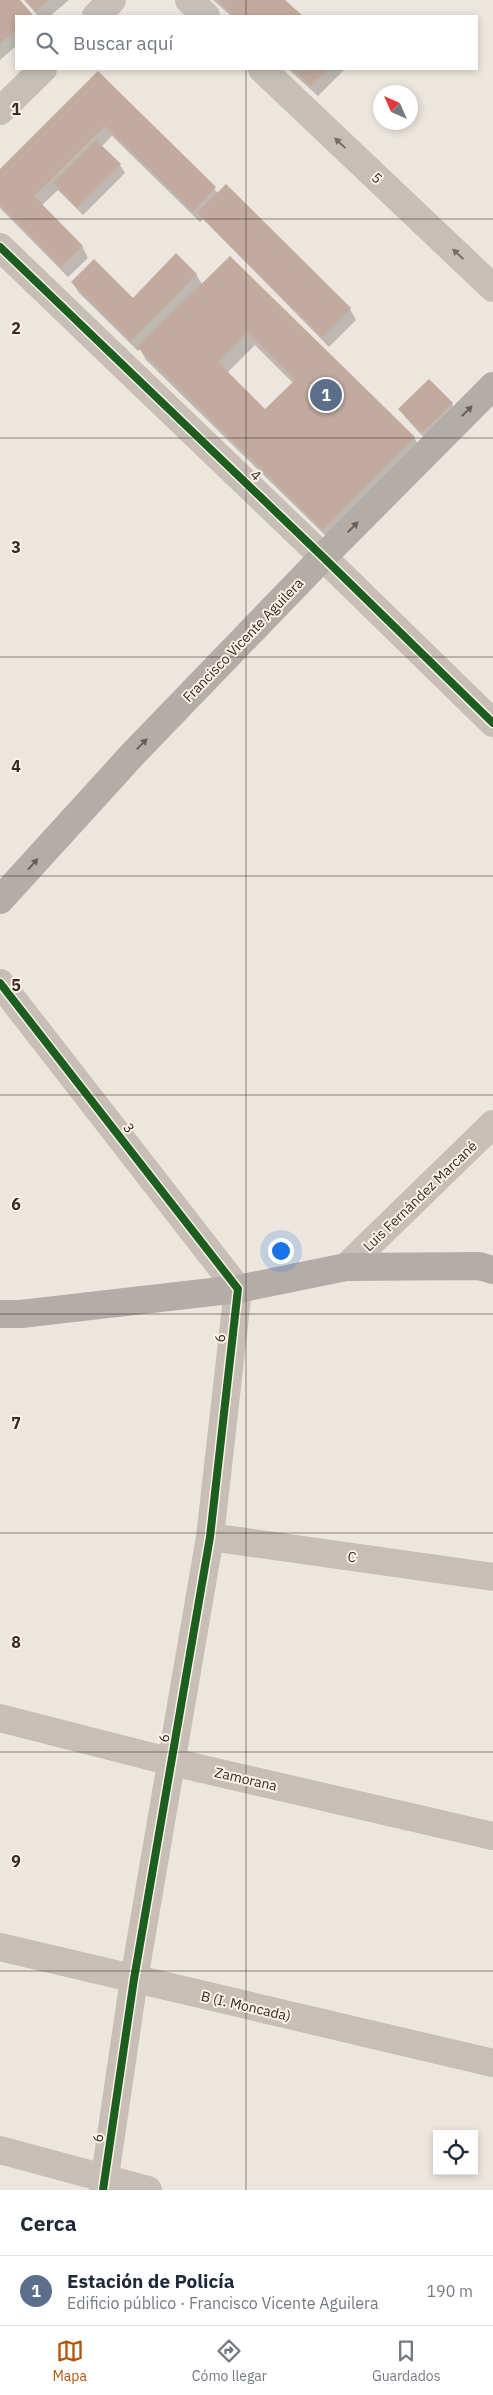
<!DOCTYPE html>
<html lang="es">
<head>
<meta charset="utf-8">
<style>
  :root { --surface:#fff; --page:#f6f6f7; --text:#1f2937; --muted:#747a83; --line:#e0e1e3; --accent:#b45309 }
  body { margin:0; font-family:"IBM Plex Sans",sans-serif; background:var(--page); color:var(--text) }
  .controls { position:absolute; right:15px; bottom:15px; display:grid; overflow:hidden; border-radius:0px; box-shadow:0 2px 8px #0003 }
  .controls button { width:45px; height:45px; display:grid; place-items:center; padding:0; border:0; border-bottom:1px solid var(--line); background:var(--surface); color:var(--text); font:25px sans-serif }
  .compass { position:absolute; left:373px; top:85px; width:45px; height:45px; border-radius:50%; background:var(--surface); box-shadow:0 2px 8px #0003; rotate:315deg }
  .you { position:absolute; left:280px; top:1250px; width:18px; height:18px; margin:-12px; border:4px solid #fff; border-radius:50%; background:#1a73e8; box-shadow:0 0 0 8px #1a73e833 }
  .badge { display:grid; place-items:center; width:32px; height:32px; border-radius:50%; background:var(--accent); color:#fff; font-size:16px; font-weight:700 }
  .pin { position:absolute; translate:-50% -50%; border:2px solid #fff; box-shadow:0 1px 5px #0006 }
  .list { margin:0; padding:0; list-style:none }
  h2 { display:flex; justify-content:space-between; align-items:center; height:65px; margin:0; padding:0 20px; font-size:21px }
  h2 small { font-size:16px; font-weight:400; color:var(--muted) }
  .list li { display:grid; grid-template-columns:32px 1fr auto; gap:15px; align-items:center; box-sizing:border-box; height:70px; padding:0 20px; border-top:1px solid var(--line) }
  .list b { display:block; font-size:19px; white-space:nowrap }
  .list p { margin:0; font-size:16px; white-space:nowrap; color:var(--muted) }
  .list em { font-size:16px; font-style:normal; color:var(--muted) }
  .icon { flex:none; width:28px; height:28px; fill:none; stroke:currentColor; stroke-width:2; stroke-linecap:round; stroke-linejoin:round }
  .map { position:relative; flex:none; width:493px; height:2190px; overflow:hidden }
  .search { position:absolute; background:var(--surface); box-shadow:0 2px 8px #0003; left:15px; right:15px; top:15px; height:55px; display:flex; align-items:center; gap:12px; box-sizing:border-box; padding:0 18px; border-radius:0px; color:var(--muted); font-size:19px }
  .sheet { height:135px; background:var(--surface) }
  nav { display:flex; justify-content:space-around; align-items:center; box-sizing:border-box; height:70px; border-top:1px solid var(--line); background:var(--surface); font-size:14px; color:var(--muted) }
  nav a { display:grid; justify-items:center; gap:2px }
  nav .on { color:var(--accent) }
  .map>svg:first-child { display:block }
  .shadow { fill:#0003; fill-rule:evenodd }
  .building { fill:#c2aa9e; fill-rule:evenodd }
  .lines { fill:none; stroke-linecap:round; stroke-linejoin:round }
  .minor { stroke:#c6beb7; stroke-width:28 }
  .major { stroke:#b4aca7; stroke-width:28 }
  .cycleway-casing { stroke:#fbf1e4; stroke-width:11 }
  .cycleway { stroke:#1b5e20; stroke-width:8 }
  .oneway { fill:#776d67 }
  .oneway2 { fill:#685f5a }
  .grid { fill:none; stroke:#362b26; stroke-width:1; stroke-opacity:0.55 }
  .labels { text-anchor:middle; dominant-baseline:central; stroke-width:4; stroke-linejoin:round; paint-order:stroke }
  .street-label { font-size:14px; fill:#362b26; stroke:#fbf1e4 }
  .grid-label { font-size:16px; text-anchor:middle; font-weight:bold; fill:#362b26; stroke:#fbf1e4; stroke-width:4; stroke-linejoin:round; paint-order:stroke }
</style>
</head>
<body>
<div class="map">
<svg width="493" height="2190" viewBox="0 0 493 2190">
  <rect width="100%" height="100%" fill="#ede6de"/>
  <path class="shadow" d="M0,0H19L32,16H16V46L0,60Z
    M24,0H69L50,16H38Z
    M213,0H283L301,16H231Z
    M288,69H345L318,96Z
    M98,72L218,193L350,309L356,320L329,347L203,219L200,222L112,136L101,147L120,165L125,173L83,215L58,190L41,206L82,246L88,258L68,277L0,208V170Z
    M196,274L202,284L414,437L422,451L332,542L146,360L140,349L138,351L79,293L72,282L133,299ZM255,345L293,383L265,411L227,373Z
    M452,404L456,412L427,441L405,417L400,409Z"/>
  <path class="building" d="M0,0H20L33,15L16,16V30L0,44Z
    M26,0H49L36,11Z
    M217,0H285L303,16H235Z
    M292,69H328L311,86Z
    M98,71L216,187L193,212L105,126L34,196L83,246L61,267L0,205V169Z
    M96,140L121,164L77,208L53,183Z
    M226,184L351,308L322,337L197,213Z
    M176,253L197,274L131,341L71,282L94,259L133,298Z
    M230,256L415,437L323,530L137,347ZM247,332L295,380L265,409L218,362Z
    M429,379L453,403L422,433L398,409Z"/>
  <g class="lines">
    <path class="minor" d="M189,0L206,16
      M96,16L112,0
      M262,69L493,288
      M0,111L43,69
      M0,247L323,557L493,723
      M0,983L238,1289L210,1537L134,1979L103,2190
      M346,1267L493,1124
      M210,1537L493,1577
      M0,1718L172,1762L493,1836
      M0,1947L493,2063
      M0,2150L148,2190"/>
    <path class="major" d="M0,900L132,755L323,557L493,386
      M0,1314H21L238,1289L346,1267L479,1266L493,1270"/>
    <g class="cycleway-casing">
      <path id="cycleway" d="M0,247L323,557L493,723
        M0,983L238,1289L210,1537L134,1979L103,2190"/>
    </g>
    <use href="#cycleway" class="cycleway"/>
  </g>
  <defs><path id="oneway-solid" d="M-6-.8H1V-3.2L6.5 0L1 3.2V.8H-6Z" transform="scale(1.25)"/></defs>
  <g class="oneway">
    <use href="#oneway-solid" transform="translate(340 143) rotate(-137)"/>
    <use href="#oneway-solid" transform="translate(458 254) rotate(-137)"/>
  </g>
  <g class="oneway2">
    <use href="#oneway-solid" transform="translate(467 411) rotate(-45)"/>
    <use href="#oneway-solid" transform="translate(353 527) rotate(-45)"/>
    <use href="#oneway-solid" transform="translate(142 744) rotate(-46)"/>
    <use href="#oneway-solid" transform="translate(33 864) rotate(-48)"/>
  </g>
  <path class="grid" d="M246,0V16M246,69V2190M0,219H493M0,438H493M0,657H493M0,876H493M0,1095H493M0,1314H493M0,1533H493M0,1752H493M0,1971H493"/>
  <g class="labels">
    <g class="street-label">
      <text transform="translate(377 178) rotate(43)">5</text>
      <text transform="translate(256 475) rotate(44)">4</text>
      <text transform="translate(243 640) rotate(-46)">Francisco Vicente Aguilera</text>
      <text transform="translate(129 1128) rotate(52)">3</text>
      <text transform="translate(420 1196) rotate(-44)">Luis Fernández Marcané</text>
      <text transform="translate(220 1338) rotate(-84)">6</text>
      <text transform="translate(352 1557) rotate(8)">C</text>
      <text transform="translate(164 1738) rotate(-80)">6</text>
      <text transform="translate(246 1779) rotate(13)">Zamorana</text>
      <text transform="translate(246 2006) rotate(13)">B (I. Moncada)</text>
      <text transform="translate(98 2138) rotate(-82)">6</text>
    </g>
  </g>
  <g class="grid-label">
    <text x="16" y="115">1</text>
    <text x="16" y="334">2</text>
    <text x="16" y="553">3</text>
    <text x="16" y="772">4</text>
    <text x="16" y="991">5</text>
    <text x="16" y="1210">6</text>
    <text x="16" y="1429">7</text>
    <text x="16" y="1648">8</text>
    <text x="16" y="1867">9</text>
  </g>
</svg>
<div class="controls">
<button><svg class="icon" aria-label="locate" viewBox="0 0 24 24"><circle cx="12" cy="12" r="6"/><path d="M12 2v4M12 18v4M2 12h4M18 12h4"/></svg></button>
</div>
<svg class="compass" viewBox="-18 -18 36 36"><path d="M0-13l5 13h-10z" fill="#e53935"/><path d="M0 13l5-13h-10z" fill="#747a83"/></svg>
<div class="you"></div>
<div class="pin badge" style="left:326px;top:395px;background:#5c6f8a">1</div>
<div class="search"><svg class="icon" aria-label="search" viewBox="0 0 24 24"><circle cx="10" cy="10" r="6"/><path d="M15 15l6 6"/></svg>Buscar aquí</div>
</div>
<section class="sheet">
<h2>Cerca<small></small></h2>
<ul class="list">
<li><span class="badge" style="background:#5c6f8a">1</span><div><b>Estación de Policía</b><p>Edificio público · Francisco Vicente Aguilera</p></div><em>190 m</em></li>
</ul>
</section>
<nav>
<a class="on"><svg class="icon" aria-label="map" viewBox="0 0 24 24"><path d="M3 6l6-2 6 2 6-2v14l-6 2-6-2-6 2zM9 4v14M15 6v14"/></svg>Mapa</a>
<a><svg class="icon" aria-label="directions" viewBox="0 0 24 24"><path d="M12 3l9 9-9 9-9-9zM9 14v-3h6M13 9l2 2-2 2"/></svg>Cómo llegar</a>
<a><svg class="icon" aria-label="saved" viewBox="0 0 24 24"><path d="M7 4h10v16l-5-4-5 4z"/></svg>Guardados</a>
</nav>
</body>
</html>
